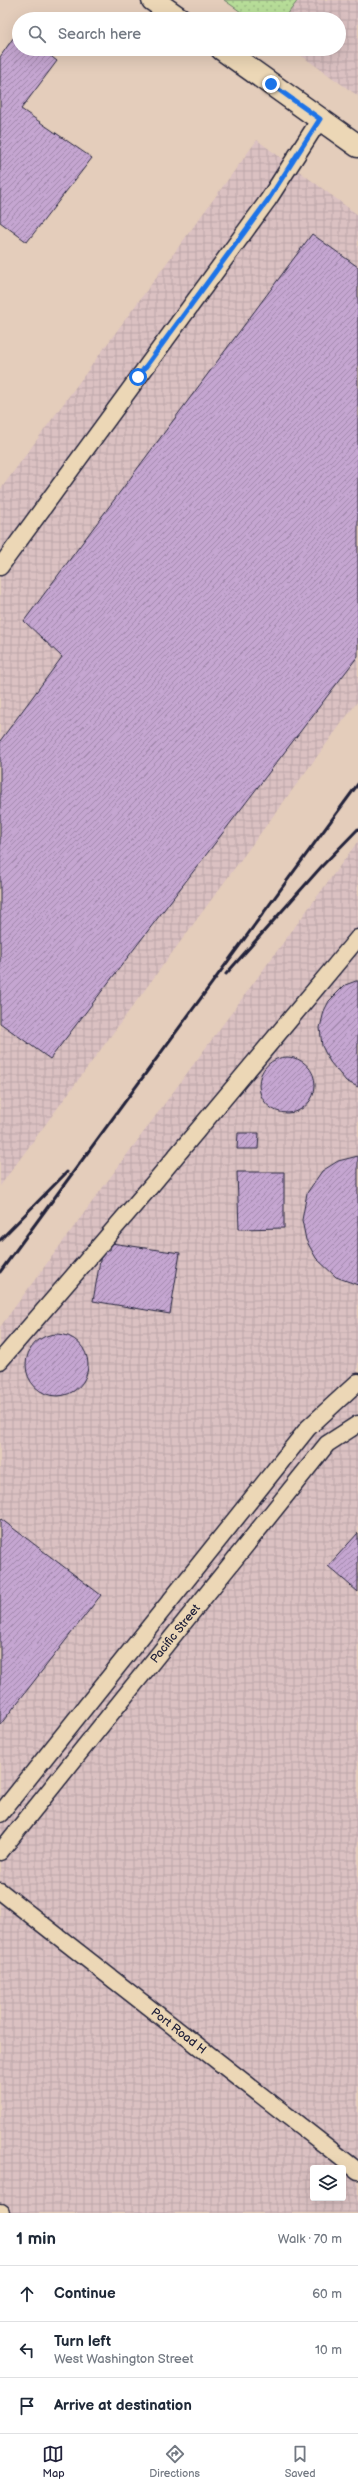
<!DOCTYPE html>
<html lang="en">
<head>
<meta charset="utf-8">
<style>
  :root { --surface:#fff; --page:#f2f2f3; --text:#1f2937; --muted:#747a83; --line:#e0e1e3; --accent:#22223b }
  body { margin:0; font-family:"Balsamiq Sans",sans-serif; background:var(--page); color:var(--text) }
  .controls { position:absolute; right:12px; bottom:12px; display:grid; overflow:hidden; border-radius:4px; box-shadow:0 4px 16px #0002 }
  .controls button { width:36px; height:36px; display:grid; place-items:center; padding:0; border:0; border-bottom:1px solid var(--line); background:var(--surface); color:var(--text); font:20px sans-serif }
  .stop { position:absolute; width:12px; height:12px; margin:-9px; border:3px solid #1a73e8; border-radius:50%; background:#fff }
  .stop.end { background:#1a73e8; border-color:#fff; box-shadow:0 1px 4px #0008 }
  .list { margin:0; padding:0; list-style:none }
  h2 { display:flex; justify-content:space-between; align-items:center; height:52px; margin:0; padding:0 16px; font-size:17px }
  h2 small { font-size:13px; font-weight:400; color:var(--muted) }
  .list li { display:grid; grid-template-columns:26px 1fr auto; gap:12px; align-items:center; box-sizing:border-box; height:56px; padding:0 16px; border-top:1px solid var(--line) }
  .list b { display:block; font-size:15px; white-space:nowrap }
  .list p { margin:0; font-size:13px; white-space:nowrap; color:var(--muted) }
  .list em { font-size:13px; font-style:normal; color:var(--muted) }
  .icon { flex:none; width:22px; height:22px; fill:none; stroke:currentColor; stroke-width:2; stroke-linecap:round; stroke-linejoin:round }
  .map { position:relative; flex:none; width:358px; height:2213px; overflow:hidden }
  .search { position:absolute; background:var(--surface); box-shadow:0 4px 16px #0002; left:12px; right:12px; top:12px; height:44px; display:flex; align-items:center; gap:10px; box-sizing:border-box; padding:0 14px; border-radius:22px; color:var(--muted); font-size:15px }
  .sheet { height:220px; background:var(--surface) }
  nav { display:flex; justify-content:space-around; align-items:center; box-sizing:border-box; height:56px; border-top:1px solid var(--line); background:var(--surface); font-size:11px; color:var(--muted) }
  nav a { display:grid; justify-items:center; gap:2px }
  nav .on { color:var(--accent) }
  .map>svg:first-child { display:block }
  .industrial { fill:url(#industrial-grid); fill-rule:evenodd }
  .grass { fill:url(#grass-dots); stroke:#6d806a }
  .building { fill:url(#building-hatch); stroke:#22223b }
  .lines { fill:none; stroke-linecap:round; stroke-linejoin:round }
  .lane-casing { stroke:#22223b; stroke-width:19 }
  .secondary-casing { stroke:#22223b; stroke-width:25 }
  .lane { stroke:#ecd7b6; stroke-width:16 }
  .secondary { stroke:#ecd7b6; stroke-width:22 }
  .rail { stroke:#22223b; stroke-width:3 }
  .route { stroke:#1a73e8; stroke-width:5 }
  .labels { text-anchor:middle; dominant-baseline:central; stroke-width:3; stroke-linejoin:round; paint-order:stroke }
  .street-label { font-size:12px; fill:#22223b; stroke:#ecd7b6 }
</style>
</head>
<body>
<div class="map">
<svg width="358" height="2213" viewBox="0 0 358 2213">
  <defs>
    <pattern id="industrial-grid" width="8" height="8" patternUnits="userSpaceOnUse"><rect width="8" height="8" fill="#dbc1c2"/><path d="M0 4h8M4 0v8" fill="none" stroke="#bca6a8"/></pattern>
    <pattern id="grass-dots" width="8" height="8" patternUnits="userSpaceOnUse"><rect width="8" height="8" fill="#b8de99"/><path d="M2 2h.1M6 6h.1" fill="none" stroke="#9ebe85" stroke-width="1.8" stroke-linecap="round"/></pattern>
    <pattern id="building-hatch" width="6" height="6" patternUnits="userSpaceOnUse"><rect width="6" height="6" fill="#c5a6d1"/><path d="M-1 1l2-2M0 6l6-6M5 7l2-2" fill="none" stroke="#a087ab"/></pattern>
  </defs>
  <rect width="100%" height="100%" fill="#e4cdbb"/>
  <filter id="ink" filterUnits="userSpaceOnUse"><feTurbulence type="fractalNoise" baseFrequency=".025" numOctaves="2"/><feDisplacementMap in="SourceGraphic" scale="8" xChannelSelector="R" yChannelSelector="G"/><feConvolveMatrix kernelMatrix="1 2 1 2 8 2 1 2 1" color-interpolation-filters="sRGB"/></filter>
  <g filter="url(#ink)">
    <path class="industrial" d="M298,0H358V96L292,49H339V19H284Z
      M257,140L358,215V701L0,1186V490Z
      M358,841V2213H0V1327ZM313,2168H343V2198H313Z"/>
    <path class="grass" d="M224,0H298L284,19H251Z"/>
    <path class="building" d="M18,31L19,49H42L57,61L21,109L92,158L27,242L0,222V57Z
      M312,234L358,267V656L50,1059L0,1023V741L62,657L24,621Z
      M356,981H358V1087L346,1081L330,1062L322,1046L320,1028L324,1011L329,1001L345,985Z
      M259 1085a28 28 0 1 1 56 0a28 28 0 1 1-56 0Z
      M238,1133H259L258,1149H237Z
      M358,1156V1285L336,1277L316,1258L306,1240L302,1220L307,1193L322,1171L338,1161Z
      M237,1172H284V1228L239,1229Z
      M111,1243L180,1253L170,1314L93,1301L102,1249L110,1250Z
      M26 1365a31 31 0 1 1 62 0a31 31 0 1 1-62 0Z
      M1,1519L101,1595L0,1725V1520Z
      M358,1533V1592L328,1566Z"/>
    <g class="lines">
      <g class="lane-casing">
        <g id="lane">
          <path d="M0,567L268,200L320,119"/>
          <path d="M0,1361L151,1186L358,938"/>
          <path d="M0,1814L308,1428L358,1382"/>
          <path id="s1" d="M0,1852L327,1444L358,1424"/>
          <path id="s2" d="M0,1891L358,2171"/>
          <path d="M0,2212L1,2213"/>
        </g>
      </g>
      <g class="secondary-casing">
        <path id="secondary" d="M153,0L180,19
          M222,49L358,146"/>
      </g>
      <use href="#lane" class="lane"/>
      <use href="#secondary" class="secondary"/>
      <path class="rail" d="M226,974L322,866L358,829
        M0,1240L67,1172
        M0,1272L358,784"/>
    </g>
  </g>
  <g class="lines" filter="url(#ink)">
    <path class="route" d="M138,377L268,200L320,119L271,84"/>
  </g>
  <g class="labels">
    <g class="street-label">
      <text stroke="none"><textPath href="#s1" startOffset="280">Pacific Street</textPath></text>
      <text stroke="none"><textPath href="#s2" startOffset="227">Port Road H</textPath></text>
    </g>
  </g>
</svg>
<div class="controls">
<button><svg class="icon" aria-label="layers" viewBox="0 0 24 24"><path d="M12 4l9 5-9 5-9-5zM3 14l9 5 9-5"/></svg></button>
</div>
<div class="stop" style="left:138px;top:377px"></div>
<div class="stop end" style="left:271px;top:84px"></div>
<div class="search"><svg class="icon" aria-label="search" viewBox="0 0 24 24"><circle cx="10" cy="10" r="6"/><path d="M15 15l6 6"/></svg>Search here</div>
</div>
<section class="sheet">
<h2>1 min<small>Walk · 70 m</small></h2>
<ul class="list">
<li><svg class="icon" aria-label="ahead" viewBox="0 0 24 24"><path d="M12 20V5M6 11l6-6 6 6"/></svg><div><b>Continue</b></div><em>60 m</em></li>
<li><svg class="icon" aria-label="left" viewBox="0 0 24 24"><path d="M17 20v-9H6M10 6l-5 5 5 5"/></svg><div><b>Turn left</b><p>West Washington Street</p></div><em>10 m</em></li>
<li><svg class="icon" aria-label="arrive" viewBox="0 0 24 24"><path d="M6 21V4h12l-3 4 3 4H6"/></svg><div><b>Arrive at destination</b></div></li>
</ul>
</section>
<nav>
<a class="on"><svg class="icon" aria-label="map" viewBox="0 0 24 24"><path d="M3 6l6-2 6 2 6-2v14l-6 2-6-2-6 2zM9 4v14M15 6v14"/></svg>Map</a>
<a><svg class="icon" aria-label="directions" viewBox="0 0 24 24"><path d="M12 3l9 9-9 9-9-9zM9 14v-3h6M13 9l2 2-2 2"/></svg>Directions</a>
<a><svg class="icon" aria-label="saved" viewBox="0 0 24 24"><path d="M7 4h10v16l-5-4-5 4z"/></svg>Saved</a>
</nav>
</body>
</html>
